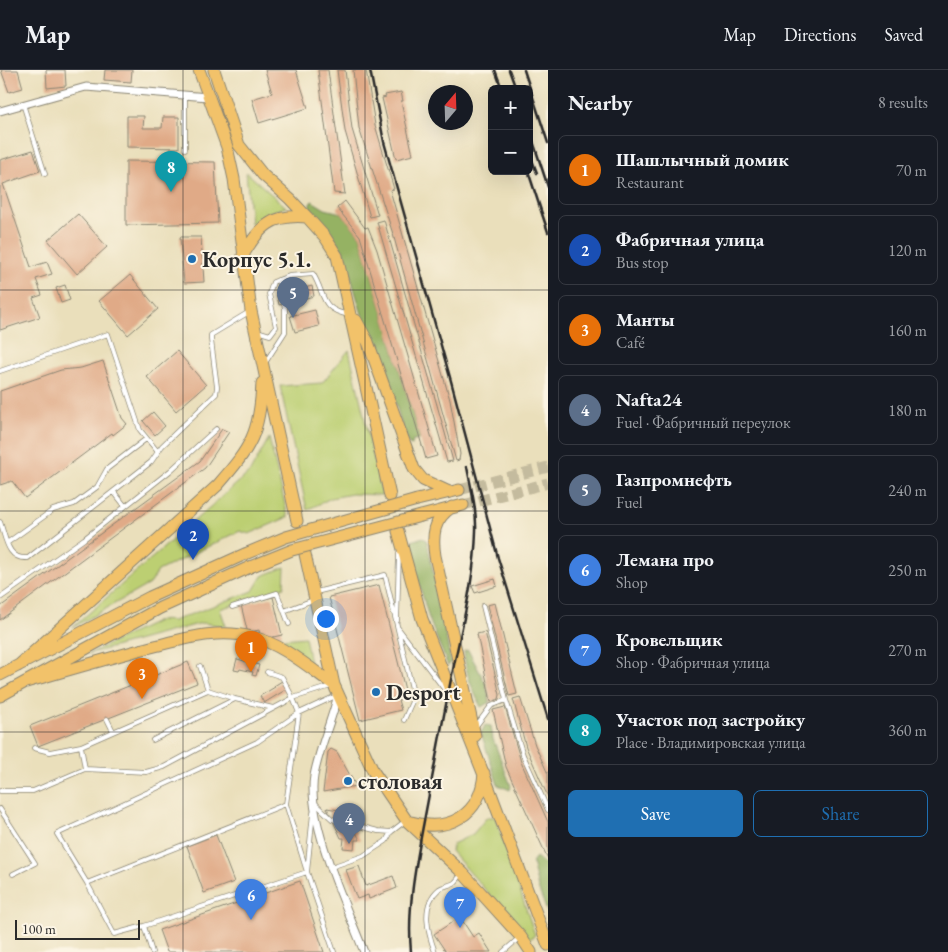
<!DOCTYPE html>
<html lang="en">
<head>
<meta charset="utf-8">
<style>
  :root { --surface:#171b24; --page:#242831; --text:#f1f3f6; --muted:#9ea1a6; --line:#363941; --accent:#1f6fb2 }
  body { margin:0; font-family:"EB Garamond",serif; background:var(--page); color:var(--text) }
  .controls { position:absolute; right:15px; top:15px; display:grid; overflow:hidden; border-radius:8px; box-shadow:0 5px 20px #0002 }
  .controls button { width:45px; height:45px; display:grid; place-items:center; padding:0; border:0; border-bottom:1px solid var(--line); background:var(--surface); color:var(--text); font:25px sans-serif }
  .compass { position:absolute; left:428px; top:15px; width:45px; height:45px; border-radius:50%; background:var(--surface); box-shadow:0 5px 20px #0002; rotate:19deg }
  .scale { position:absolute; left:15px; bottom:12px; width:125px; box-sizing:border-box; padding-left:5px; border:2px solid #2b2b2b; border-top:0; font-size:14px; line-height:18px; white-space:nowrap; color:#2b2b2b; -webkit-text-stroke:4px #fcf5e5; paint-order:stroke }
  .you { position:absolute; left:325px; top:548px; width:18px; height:18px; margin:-12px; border:4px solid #fff; border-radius:50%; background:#1a73e8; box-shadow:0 0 0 8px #1a73e833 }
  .badge { display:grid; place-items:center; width:32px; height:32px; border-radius:50%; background:var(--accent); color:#fff; font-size:16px; font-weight:700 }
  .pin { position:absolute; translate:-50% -41px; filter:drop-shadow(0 1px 2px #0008) }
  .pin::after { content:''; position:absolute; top:26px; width:18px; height:15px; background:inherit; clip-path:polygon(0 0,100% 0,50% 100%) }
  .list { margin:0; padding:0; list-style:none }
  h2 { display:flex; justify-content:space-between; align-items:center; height:65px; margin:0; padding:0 20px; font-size:21px }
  h2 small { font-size:16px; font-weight:400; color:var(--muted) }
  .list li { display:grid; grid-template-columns:32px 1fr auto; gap:15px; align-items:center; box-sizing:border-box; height:70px; margin:0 10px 10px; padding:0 10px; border:1px solid var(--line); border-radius:8px }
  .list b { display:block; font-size:19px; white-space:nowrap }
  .list p { margin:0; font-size:16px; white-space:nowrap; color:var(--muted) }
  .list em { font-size:16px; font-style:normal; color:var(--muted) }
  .actions { display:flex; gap:10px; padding:15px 20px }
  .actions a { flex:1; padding:11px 0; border:1px solid var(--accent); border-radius:8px; text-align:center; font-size:18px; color:var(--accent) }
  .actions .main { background:var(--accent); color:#fff }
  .map { position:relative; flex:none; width:548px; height:882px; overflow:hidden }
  header { display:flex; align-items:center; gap:30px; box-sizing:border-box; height:70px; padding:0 25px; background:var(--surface); border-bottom:1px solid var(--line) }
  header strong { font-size:24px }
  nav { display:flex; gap:28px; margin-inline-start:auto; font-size:18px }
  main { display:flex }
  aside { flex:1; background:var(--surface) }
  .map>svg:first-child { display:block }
  .green { fill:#bccf72; stroke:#747d4e }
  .forest { fill:#95b264; stroke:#606e48 }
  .building { fill:#e0aa87 }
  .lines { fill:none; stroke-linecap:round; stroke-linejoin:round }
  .primary-tunnel { stroke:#c4bb9e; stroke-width:11; stroke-dasharray:11 5.5; stroke-linecap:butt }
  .lane-casing { stroke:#8a8573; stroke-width:5.5 }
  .street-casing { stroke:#8a8573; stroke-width:9 }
  .primary-casing { stroke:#8a8573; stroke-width:13 }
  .lane { stroke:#fff; stroke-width:4 }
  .street { stroke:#fff; stroke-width:7 }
  .primary { stroke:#f2c26a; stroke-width:11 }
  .rail { stroke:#2b2b2b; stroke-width:2.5 }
  .primary-bridge-casing { stroke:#8a8573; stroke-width:13; stroke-linecap:butt }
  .primary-bridge { stroke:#f2c26a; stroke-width:11 }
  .grid { fill:none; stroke:#2b2b2b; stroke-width:1; stroke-opacity:0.55 }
  .poi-dot { fill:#1f6fb2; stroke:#fcf5e5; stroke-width:2 }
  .labels { text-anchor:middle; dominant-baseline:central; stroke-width:4; stroke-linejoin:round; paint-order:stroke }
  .poi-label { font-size:22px; font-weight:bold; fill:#2b2b2b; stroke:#fcf5e5; text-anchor:start }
</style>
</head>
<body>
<header>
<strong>Map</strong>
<nav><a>Map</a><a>Directions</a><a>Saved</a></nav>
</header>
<main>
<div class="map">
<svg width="548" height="882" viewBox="0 0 548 882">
  <rect width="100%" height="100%" fill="#fcf5e5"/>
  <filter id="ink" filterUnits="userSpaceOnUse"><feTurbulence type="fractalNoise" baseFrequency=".02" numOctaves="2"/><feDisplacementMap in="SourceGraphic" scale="10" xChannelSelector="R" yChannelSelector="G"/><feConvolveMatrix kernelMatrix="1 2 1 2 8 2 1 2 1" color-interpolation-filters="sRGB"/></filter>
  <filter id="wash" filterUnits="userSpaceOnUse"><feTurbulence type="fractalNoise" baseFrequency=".0096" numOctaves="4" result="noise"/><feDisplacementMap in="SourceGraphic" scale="20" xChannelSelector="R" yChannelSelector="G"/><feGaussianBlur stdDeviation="1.12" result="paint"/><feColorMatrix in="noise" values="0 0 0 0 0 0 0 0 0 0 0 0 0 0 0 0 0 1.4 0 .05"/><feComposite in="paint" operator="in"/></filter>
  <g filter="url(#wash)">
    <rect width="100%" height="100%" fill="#eadfbb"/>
    <path class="green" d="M246,102L286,137L267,143L251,154Z
      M349,280L382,425L352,424L331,428L307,440L280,316L322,313Z
      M269,368L288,447L249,464L240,461L158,501L151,513L72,558L250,402Z
      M285,497L284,517L220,539L226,556L202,553L88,584L160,550L173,551L253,521L262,506Z
      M305,567L310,593L273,570Z
      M487,747H495L535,865L529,869L451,781L453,774L473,764Z"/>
    <path class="forest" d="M312,131L325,139L341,143L360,166L420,369L413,370L412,375L409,374L403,361L393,323L386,311L380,290L364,251L343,181L326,157L310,139V134Z
      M423,467L427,471L451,592L448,596L429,549L409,477L412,471Z
      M468,580L486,614L490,632L481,637C472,619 465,602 464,581Z
      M485,655L491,656L493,669L511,716L510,720L498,715L481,663Z
      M536,787L546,795L548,800V844L538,818L532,792Z"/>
    <g id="blocks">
      <path class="building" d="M1,0H18L23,18L9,22Z
        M46,0H65L66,16L47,18Z
        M105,0H132L131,12L104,10Z
        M265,0H296L308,38L259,53L252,29L272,23Z
        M318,0H328L345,124L334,123Z
        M337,0H345L352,59L378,145L370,147L345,61Z
        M353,0H366L375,55L394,119L390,120L450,330L460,384L459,390L456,391L393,164L359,58Z
        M401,22L403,31H401L413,85L396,89L382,28L386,27L385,25Z
        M127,46H144L143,58H162L163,47H179V78L127,77Z
        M33,80L40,101L3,114L31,197L47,192L52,204L36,209L42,225L33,228L40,247L0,260V90Z
        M126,91L215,92L218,153L126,155Z
        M345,131L365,158L368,157L377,180L437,386L426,389L360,166L337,138Z
        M78,144L107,177L77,204L48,170Z
        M384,150L453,391L447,392L377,152Z
        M180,167H201L204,212L184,213Z
        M130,205L158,239L128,265L99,231Z
        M65,215L70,230L61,233L56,218Z
        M312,216L314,226L279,235L277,225Z
        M315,240L319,256L295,262L290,246Z
        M177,281L206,315L176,341L147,307Z
        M103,291L122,348L127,354L113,365L112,363L25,428L12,411L0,415V321L61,300L81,298Z
        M153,342L165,356L155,365L143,351Z
        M222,359L229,362L205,398L0,550V537L200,391Z
        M495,509L497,516L475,523L472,516Z
        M379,515L407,628L398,630L401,640L360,650L329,527Z
        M273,527L282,565L269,568L260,565L259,560L251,562L247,560L241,535Z
        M495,533L517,624L509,626L487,535Z
        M485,562L500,625L499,629L491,632L477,564Z
        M237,589L259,595L256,606L252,605L253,602L240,599L239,601L234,600Z
        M188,592L197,613L38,676L30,656Z
        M282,611L287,619L264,633L260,626L275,617L274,616Z
        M520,627L535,675L548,704V727L526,677L513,629Z
        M505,637L521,692L548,752V789L506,697L493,640Z
        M331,679L337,682L356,716L323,722L328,682Z
        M327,738L345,741L360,770H355L354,779L343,778L344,768H341Z
        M216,765L234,812L204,823L187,776Z
        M359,796L366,816L393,806L397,818L369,829L368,825L357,829L346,800Z
        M300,811L324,882H167L159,860Z
        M460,847L473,867L479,863L491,882H446L434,864Z"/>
    </g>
  </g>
  <g filter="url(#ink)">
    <use href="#blocks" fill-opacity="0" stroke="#8a8573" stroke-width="1"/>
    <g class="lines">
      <path class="primary-tunnel" d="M459,420L548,397
        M463,435L548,413"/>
      <g class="lane-casing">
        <path id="lane" d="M23,34L45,104
          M185,79V24
          M257,261L270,265L276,257L269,224L273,212L289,206L313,204C326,225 319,239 349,245
          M265,293L285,262V238L278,210
          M0,301L108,264L140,360L158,382
          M114,422L125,436
          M0,452C6,468 7,490 28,488L151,392L162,376L216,324L217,317L211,270V265L249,242
          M7,473L53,440L74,434L97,417L107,399L146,369
          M316,522L385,505L414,627L404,650
          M0,528L84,469L170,401L216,359
          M483,536L506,630L523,685L548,740
          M232,537L277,523L289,554
          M284,541L313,530
          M397,551L399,483
          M398,558L445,620
          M267,602L282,607L293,628L299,643L338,625
          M208,620L235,629L273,638
          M107,649L113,661
          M476,656L491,636L506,630
          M153,670L235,629
          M81,676L208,620L200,596
          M34,678L50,682L81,676L85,699
          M0,721H33L85,699L146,702L164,697L293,628L331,616
          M316,734L332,749L378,761L391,762
          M0,739L35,793L13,804
          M313,743L307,802L334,882
          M331,797L363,786L386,771L391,762L404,752
          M87,813L286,734L299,643L257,672L57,764L87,813L114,864L144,856
          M152,882L144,856L307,802L286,734
          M435,882C428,863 420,835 439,819C443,816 449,816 454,813C457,811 459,807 462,804
          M503,882L519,868"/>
      </g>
      <g class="street-casing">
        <path id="street" d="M0,41L86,17L208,27
          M338,625C331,652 319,679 314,706C306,751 347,838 364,882"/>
      </g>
      <g class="primary-casing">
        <path id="primary" d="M199,0L227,77L234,109L251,241L297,451
          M214,0L239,75L263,105L290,129L307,147L325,167L337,186L390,426
          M243,185C260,156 272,144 307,147
          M356,250L368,272L414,399L423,410L449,422
          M417,430L459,420
          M452,437C433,449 432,466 435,486L475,666
          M421,446L463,435
          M398,461L422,549L484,705L548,875
          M305,484L334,615L373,701L407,751L463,803L521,867L531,882
          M18,596L218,415C251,377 260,363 262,313
          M0,605L150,527L245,484
          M26,612C68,600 109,588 151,577C184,569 218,558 252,567C281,573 310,598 334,615
          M0,626L160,538L250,497
          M411,752C449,763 481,745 484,703"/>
      </g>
      <use href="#lane" class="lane"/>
      <use href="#street" class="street"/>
      <use href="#primary" class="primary"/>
      <path class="rail" d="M370,0L384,72L451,311L498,488L548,649
        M495,0L502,19
        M509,0L516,19
        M524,0L548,73
        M529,59L548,117
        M529,82L537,103
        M528,101L548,162
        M411,882C407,838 416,794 424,751C434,699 443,647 454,595C463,551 475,506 476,461C477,440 471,418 467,397"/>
      <g class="primary-bridge-casing">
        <path id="primary-bridge" d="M245,484L286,467L417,430
          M250,497L292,480L421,446"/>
      </g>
      <use href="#primary-bridge" class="primary-bridge"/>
    </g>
  </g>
  <path class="grid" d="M183,0V882M365,0V882M0,220H548M0,441H548M0,662H548"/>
  <g class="poi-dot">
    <circle cx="192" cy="189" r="5"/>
    <circle cx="376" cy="622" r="5"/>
    <circle cx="348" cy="711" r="5"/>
  </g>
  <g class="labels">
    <g class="poi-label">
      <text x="202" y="189">Корпус 5.1.</text>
      <text x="386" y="622">Desport</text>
      <text x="358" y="711">столовая</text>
    </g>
  </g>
</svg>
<div class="controls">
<button>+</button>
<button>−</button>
</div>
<svg class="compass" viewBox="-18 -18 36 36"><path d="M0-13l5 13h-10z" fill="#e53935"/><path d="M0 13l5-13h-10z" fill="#9ea1a6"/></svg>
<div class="scale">100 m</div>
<div class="you"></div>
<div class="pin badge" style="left:251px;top:602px;background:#e8710a">1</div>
<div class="pin badge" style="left:193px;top:490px;background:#1a4fb4">2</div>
<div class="pin badge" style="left:142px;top:629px;background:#e8710a">3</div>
<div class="pin badge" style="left:349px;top:774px;background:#5c6f8a">4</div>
<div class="pin badge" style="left:293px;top:248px;background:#5c6f8a">5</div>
<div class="pin badge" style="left:251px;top:850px;background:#3f7fe0">6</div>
<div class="pin badge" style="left:460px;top:858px;background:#3f7fe0">7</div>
<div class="pin badge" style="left:171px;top:122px;background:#0f9aa8">8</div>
</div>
<aside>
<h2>Nearby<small>8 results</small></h2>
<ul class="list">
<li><span class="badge" style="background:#e8710a">1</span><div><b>Шашлычный домик</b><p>Restaurant</p></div><em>70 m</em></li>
<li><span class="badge" style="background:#1a4fb4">2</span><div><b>Фабричная улица</b><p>Bus stop</p></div><em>120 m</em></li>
<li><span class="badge" style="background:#e8710a">3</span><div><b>Манты</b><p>Café</p></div><em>160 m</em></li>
<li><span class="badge" style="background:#5c6f8a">4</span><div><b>Nafta24</b><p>Fuel · Фабричный переулок</p></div><em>180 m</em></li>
<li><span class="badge" style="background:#5c6f8a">5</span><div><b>Газпромнефть</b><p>Fuel</p></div><em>240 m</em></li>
<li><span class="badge" style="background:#3f7fe0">6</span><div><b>Лемана про</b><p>Shop</p></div><em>250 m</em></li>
<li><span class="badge" style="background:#3f7fe0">7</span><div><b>Кровельщик</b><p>Shop · Фабричная улица</p></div><em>270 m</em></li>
<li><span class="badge" style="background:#0f9aa8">8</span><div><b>Участок под застройку</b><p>Place · Владимировская улица</p></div><em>360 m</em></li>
</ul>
<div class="actions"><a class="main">Save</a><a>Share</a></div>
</aside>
</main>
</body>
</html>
